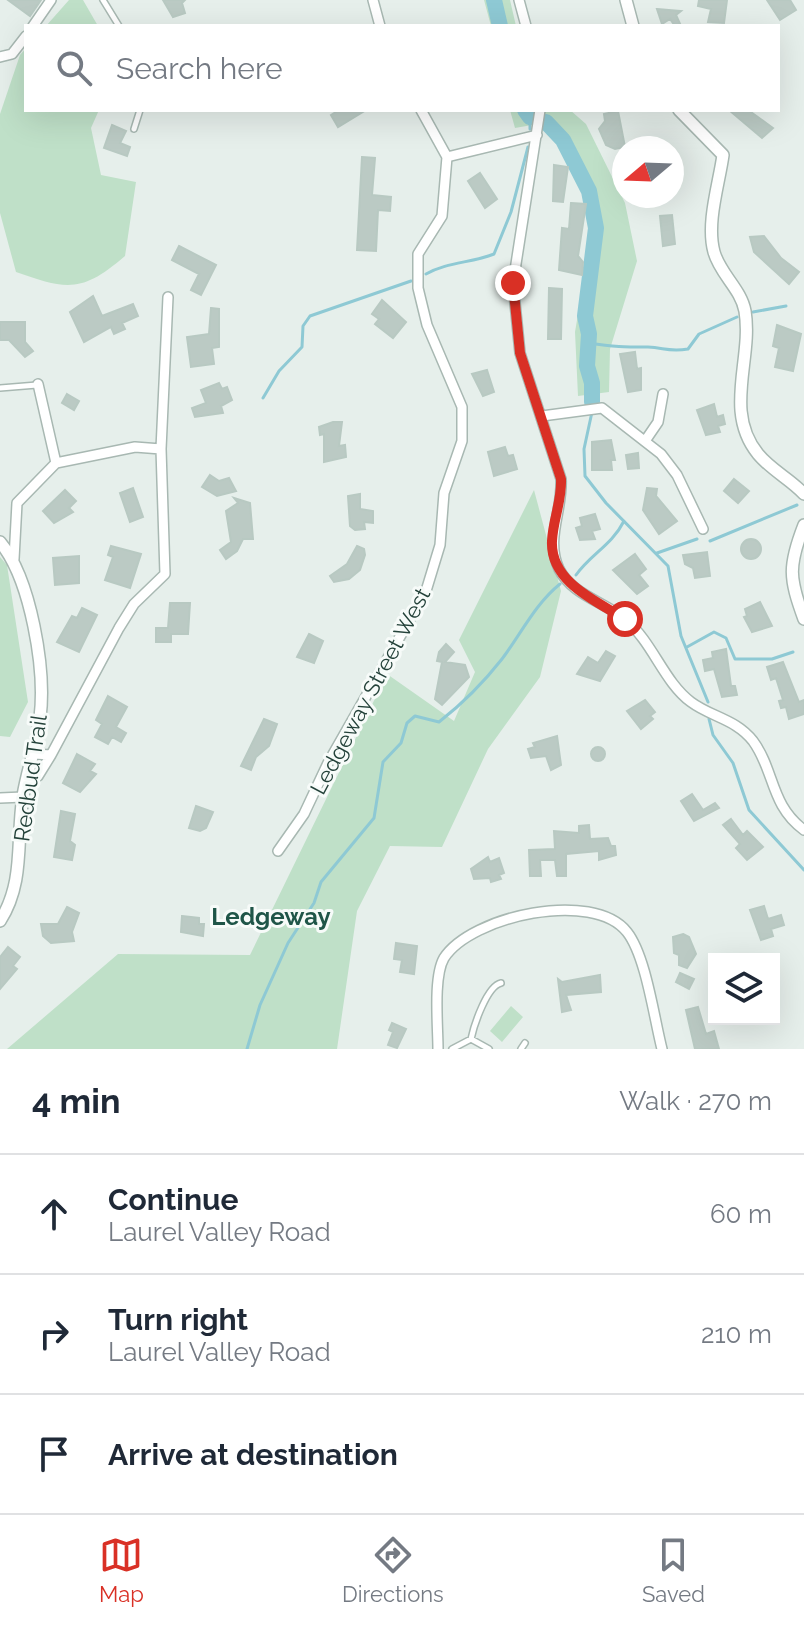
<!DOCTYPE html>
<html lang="en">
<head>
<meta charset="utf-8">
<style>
  :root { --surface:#fff; --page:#f6f6f7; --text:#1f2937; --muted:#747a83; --line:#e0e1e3; --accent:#d93025 }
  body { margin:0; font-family:Raleway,sans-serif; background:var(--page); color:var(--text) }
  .controls { position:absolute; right:24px; bottom:24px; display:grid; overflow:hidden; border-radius:0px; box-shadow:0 8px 32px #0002 }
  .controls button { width:72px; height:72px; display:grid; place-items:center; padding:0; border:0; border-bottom:2px solid var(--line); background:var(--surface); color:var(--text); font:40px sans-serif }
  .compass { position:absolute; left:612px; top:136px; width:72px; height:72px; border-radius:50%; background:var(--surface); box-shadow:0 8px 32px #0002; rotate:251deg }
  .stop { position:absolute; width:24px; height:24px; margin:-18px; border:6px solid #d93025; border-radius:50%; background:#fff }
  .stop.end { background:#d93025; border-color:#fff; box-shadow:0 2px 8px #0008 }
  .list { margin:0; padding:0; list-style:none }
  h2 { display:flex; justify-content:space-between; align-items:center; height:104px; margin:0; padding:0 32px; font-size:34px }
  h2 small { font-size:26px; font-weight:400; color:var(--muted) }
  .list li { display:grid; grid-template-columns:52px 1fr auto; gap:24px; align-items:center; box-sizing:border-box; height:120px; padding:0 32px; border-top:2px solid var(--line) }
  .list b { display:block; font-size:30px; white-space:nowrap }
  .list p { margin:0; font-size:26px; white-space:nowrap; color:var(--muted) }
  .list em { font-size:26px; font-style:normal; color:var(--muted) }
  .icon { flex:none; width:44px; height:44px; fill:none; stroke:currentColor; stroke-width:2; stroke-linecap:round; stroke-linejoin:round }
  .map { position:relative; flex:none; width:804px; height:1049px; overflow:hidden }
  .search { position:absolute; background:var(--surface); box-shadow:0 8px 32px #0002; left:24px; right:24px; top:24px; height:88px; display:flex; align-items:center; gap:20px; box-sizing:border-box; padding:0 28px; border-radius:0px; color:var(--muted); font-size:30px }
  .sheet { height:464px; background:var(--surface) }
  nav { display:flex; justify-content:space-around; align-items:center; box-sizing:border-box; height:112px; border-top:2px solid var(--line); background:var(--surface); font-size:22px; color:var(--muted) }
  nav a { display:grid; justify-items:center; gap:4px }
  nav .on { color:var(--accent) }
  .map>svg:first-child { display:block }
  .green { fill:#bfe0c8 }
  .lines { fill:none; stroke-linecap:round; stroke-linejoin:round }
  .stream { stroke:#8ec9d4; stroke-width:3 }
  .river { stroke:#8ec9d4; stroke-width:16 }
  .building { fill:#bbcac4; stroke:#b8c9c2; stroke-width:2 }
  .service-casing { stroke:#a8b8b2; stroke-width:8 }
  .minor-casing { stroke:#a8b8b2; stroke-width:12 }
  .tertiary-casing { stroke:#a8b8b2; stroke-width:14 }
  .service { stroke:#fff; stroke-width:5 }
  .minor { stroke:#fff; stroke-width:9 }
  .tertiary { stroke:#fff; stroke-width:11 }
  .route { stroke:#d93025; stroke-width:10 }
  .labels { text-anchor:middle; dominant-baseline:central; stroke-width:6; stroke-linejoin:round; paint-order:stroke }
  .street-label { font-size:22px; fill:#24423a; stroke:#f7fbf9 }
  .neighbourhood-label { font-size:24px; font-weight:bold; fill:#1f5548; stroke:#f7fbf9 }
</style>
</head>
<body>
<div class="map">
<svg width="804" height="1049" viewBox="0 0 804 1049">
  <rect width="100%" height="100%" fill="#e6efeb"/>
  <path class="green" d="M69,0H83L98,26H46Z
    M484,0H510L516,26H491Z
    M26,48V110H99L91,128L101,175L136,182L125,256C82,293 67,290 16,272L0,213V114L20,55Z
    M510,110H535L532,125L515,128Z
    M545,110H570L586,124L625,203L637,261L610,349L609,392L578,396L575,332L593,226L585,193L551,125L542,123Z
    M534,490L561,591L540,677L488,749L442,847L390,846L357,911L337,1049H7L118,954L250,955L387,674L454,721L475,672L459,640Z
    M0,557L7,565L28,702L10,737L0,736Z
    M511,1006L523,1017L502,1042L490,1031Z"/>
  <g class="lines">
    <path class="stream" d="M530,129V117
      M426,274C447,262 471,263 494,254L511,212L528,147
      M753,312L786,306
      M589,343C614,347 624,347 648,347C665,348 669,352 688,349L699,334L737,317
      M263,398L279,371L302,347L303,326L310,316L411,281
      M592,412L584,449L585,476L606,503L668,566L681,636L708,702
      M710,541L797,505
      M657,553L697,539
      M576,575C591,554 612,545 624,521
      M687,647L714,632L726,638L735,659H772L793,652
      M709,719L713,735L733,763L749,810L804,870
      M247,1049L260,1005L288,943L314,903L321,882L374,818L383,762L401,743L407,723L415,716L439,722C462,704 484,682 502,659C521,634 535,604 560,584"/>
    <path class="river" d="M494,0L500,26
      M525,110L530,117
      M546,122L563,140L589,191L596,228L585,316L589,334L587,366L592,383V402"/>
  </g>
  <path class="building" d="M8,0H41L30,16Z
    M163,0H185L182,3L185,13L173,17Z
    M699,0H727L724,23L708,22L711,9L698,6Z
    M767,0H790L796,10L780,20Z
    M657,9L681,11L676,15L681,26H675L670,19L662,24Z
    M339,110H366L338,127L331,115Z
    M729,110H748L773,128L762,138Z
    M618,111L625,147L615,149L606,145L599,129L605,121L604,114Z
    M112,125L126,131L120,143L130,147L127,156L104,148Z
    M362,157L375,158L372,195L391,197L390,211L378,210L376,251L357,250Z
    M554,165L568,167L563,202L553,201Z
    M480,173L497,199L485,208L468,181Z
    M571,203L586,204L578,256L583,262L582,275L559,270L562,228L569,229Z
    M672,215L675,244L663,246L660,216Z
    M764,236L781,258L799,272L789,284L754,252L750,237Z
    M179,246L216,265L201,295L191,290L199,274L172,260Z
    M549,288L562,289L561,339H548Z
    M93,296L102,316L133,304L138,316L122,323L125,329L114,334L111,327L84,342L70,312Z
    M382,300L406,322L393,338L375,324L379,319L372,314Z
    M211,308L219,309V347L212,348L214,364L191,367L187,337L209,334Z
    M0,322H25V342L33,351L25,357L9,340H0Z
    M777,325L801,334L793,371L775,367L779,348L773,346Z
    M635,352L637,369L641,368V390L628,392L620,354Z
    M487,370L494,392L483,396L472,374Z
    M219,383L222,389L227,387L232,400L221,406L223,413L195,417L192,408L206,403L201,390Z
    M67,394L79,401L74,410L62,403Z
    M714,404L717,417L723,415L725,424L718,426L720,432L706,435L697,410Z
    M333,422H342L339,446L345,445L346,457L324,462V434L320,435L319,427Z
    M611,440L615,460H611L612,470H592V442Z
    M505,447L508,456L513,455L517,469L494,476L488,452Z
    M638,453L639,468L628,469L626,455Z
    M210,475L219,481L229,478L236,491L217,496L202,487Z
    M734,479L749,491L738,503L724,491Z
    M133,488L143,517L130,522L120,493Z
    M647,488L657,489L656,496L677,521L659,534L643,510Z
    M65,490L76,501L69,508L73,512L54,523L43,511Z
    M360,494V509L373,511V523L364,522L365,529L355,530L350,526L348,496Z
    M234,498L250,503L253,539H243L237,551L226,559L220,550L231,542L226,511L238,503Z
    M595,514L600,529L592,531L595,539L580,540L576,528L582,526L580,518Z
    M741 549a10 10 0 1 1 20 0a10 10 0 1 1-20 0Z
    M111,546L141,554L130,588L105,580L113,557L108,555Z
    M357,546L364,549L365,555L360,570L349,579L334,582L330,576L347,564Z
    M707,552L710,576L695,578L693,568L685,564L683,555Z
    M635,554L646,569L639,575L648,586L637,594L613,570Z
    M79,556V583L55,585L53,558Z
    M760,602L772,626L752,632L744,617L747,616L745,609Z
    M170,603H190L188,634H171V642H156V628H168Z
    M82,608L97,615L79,652L57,642L72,616L77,618Z
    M309,634L323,641L314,663L297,657Z
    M446,644L454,652L445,662L465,665L469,677L442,705L435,699L442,662L437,661L439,652Z
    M726,649L731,686H735L737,695L722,697L714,669L705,671L703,660L713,658L712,652Z
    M606,651L615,656L600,681L577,674L588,657L598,663Z
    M783,662L799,702L804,700V714L789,719L786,707L781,708L779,701L783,700L776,678L771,680L767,667Z
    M108,696L127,707L116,727L126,733L121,742L112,737L108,744L95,737L102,724L96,720Z
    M645,700L655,712L650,716L653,719L641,729L627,711Z
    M264,719L277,724L269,746L256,757L251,770L241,766Z
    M557,736L561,765L551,770L546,756L531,758L528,749L535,747L533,743Z
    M591 754a7 7 0 1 1 14 0a7 7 0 1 1-14 0Z
    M77,754L95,764L90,771L96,774L80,792L63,783Z
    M692,794L703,810L715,803L719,808L694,821L681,801Z
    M196,806L213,812L206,828L200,831L189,828Z
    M61,811L75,814L70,841L75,845L72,860L54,857Z
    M731,819L743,835L747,831L763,847L747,860L736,848L740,844L723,825Z
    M589,825L590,839L608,838L611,846H615L616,855L599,860V851L566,854V876H557L555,860H540L541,876H530L529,850L555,849L554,831L579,833V826Z
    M488,857L490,862L499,858L504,873L499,875L501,879L491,882L490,878L474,879L471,869Z
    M764,906L768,919L781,915L784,925L771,929L773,936L761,940L750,910Z
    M67,907L79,913L72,932L74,941L51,943L43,936L41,924H58Z
    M182,916L199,918V924H204L203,936L181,932Z
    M683,934L689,937L696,954L687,968L679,965V955L674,953L673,937Z
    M396,943L417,946L414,974L400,972L402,960L394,959Z
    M8,947L20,957L13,966L17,969L0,989V957Z
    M680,973L694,979L689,989L676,982Z
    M600,975L601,992L566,995L571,1010L562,1012L558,979L562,982Z
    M698,1007L706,1034L714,1031L719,1049H695L686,1010Z
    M392,1023L406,1029L397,1048L388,1045L393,1032L389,1030Z"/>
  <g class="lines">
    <g class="service-casing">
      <path id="service" d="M103,0L119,26
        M134,129L140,110
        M0,388L37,385
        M471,1039C474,1025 487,986 501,983
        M452,1049L471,1039L489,1049
        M521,1049L525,1043"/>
    </g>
    <g class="minor-casing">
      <path id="minor" d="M373,0L380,26
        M519,0L526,26
        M33,26L51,0
        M0,57L12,54L26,36
        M421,110L447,157
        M540,110L513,283L520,353L561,479C563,510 545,539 559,569C572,595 605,602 626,620C653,643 664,682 691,702C711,717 736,719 753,741C775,771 770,805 804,830
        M447,157L537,135
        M38,384L56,463
        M542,416L602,408L661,454L677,475L703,529
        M645,441L658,422L663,394
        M14,559L17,503L56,463L135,447L161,449
        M34,754L51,755L119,628L134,604L165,574L161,449L168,297
        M26,785L38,776L51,755
        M0,798L23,797
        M278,851L304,814L328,763L426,591L440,545L444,493L462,441V407L427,325L418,288V254L442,216L447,157
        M438,1049C438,1026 433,977 444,958C471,916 593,889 627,932C646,956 654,1018 662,1049"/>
    </g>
    <g class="tertiary-casing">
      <path id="tertiary" d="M626,0L633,26
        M679,110L723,155C719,184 706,223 714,252C720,274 741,289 745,311C753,359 723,411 758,454C771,470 790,479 804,494
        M804,525C788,566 789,578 804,619
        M0,542C31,579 46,670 40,718C37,745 27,770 23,796C16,840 25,882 0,921"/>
    </g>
    <use href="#service" class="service"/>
    <use href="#minor" class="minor"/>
    <use href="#tertiary" class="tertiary"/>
  </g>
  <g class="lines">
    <path class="route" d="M513,283L520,353L561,479C562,501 553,519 552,541C550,582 596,601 625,619"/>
  </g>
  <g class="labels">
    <g class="street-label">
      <text transform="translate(370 691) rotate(-62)">Ledgeway Street West</text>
      <text transform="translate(30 778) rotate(-82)">Redbud Trail</text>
    </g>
    <g class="neighbourhood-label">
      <text x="271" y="916">Ledgeway</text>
    </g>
  </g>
</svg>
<div class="controls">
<button><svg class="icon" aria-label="layers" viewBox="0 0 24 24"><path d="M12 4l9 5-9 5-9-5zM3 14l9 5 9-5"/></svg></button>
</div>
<svg class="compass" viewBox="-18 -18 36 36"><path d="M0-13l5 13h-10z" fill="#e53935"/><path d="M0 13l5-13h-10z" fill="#747a83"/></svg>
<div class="stop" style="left:625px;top:619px"></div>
<div class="stop end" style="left:513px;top:283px"></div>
<div class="search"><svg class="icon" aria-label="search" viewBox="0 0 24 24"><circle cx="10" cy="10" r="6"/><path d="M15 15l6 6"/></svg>Search here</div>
</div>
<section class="sheet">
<h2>4 min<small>Walk · 270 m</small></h2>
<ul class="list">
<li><svg class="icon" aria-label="ahead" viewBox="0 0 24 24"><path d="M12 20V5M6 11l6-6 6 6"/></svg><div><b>Continue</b><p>Laurel Valley Road</p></div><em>60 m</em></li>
<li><svg class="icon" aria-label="right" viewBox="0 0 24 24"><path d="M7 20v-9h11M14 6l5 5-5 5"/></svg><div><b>Turn right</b><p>Laurel Valley Road</p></div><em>210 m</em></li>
<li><svg class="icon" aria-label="arrive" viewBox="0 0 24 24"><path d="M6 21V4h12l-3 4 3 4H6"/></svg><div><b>Arrive at destination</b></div></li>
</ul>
</section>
<nav>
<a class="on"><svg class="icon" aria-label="map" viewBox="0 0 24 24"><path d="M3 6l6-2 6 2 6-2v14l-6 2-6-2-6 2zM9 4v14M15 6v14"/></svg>Map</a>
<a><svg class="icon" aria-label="directions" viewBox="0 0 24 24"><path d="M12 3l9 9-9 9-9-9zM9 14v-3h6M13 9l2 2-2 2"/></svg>Directions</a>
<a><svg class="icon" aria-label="saved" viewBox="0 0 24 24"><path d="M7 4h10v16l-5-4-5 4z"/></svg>Saved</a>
</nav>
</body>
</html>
